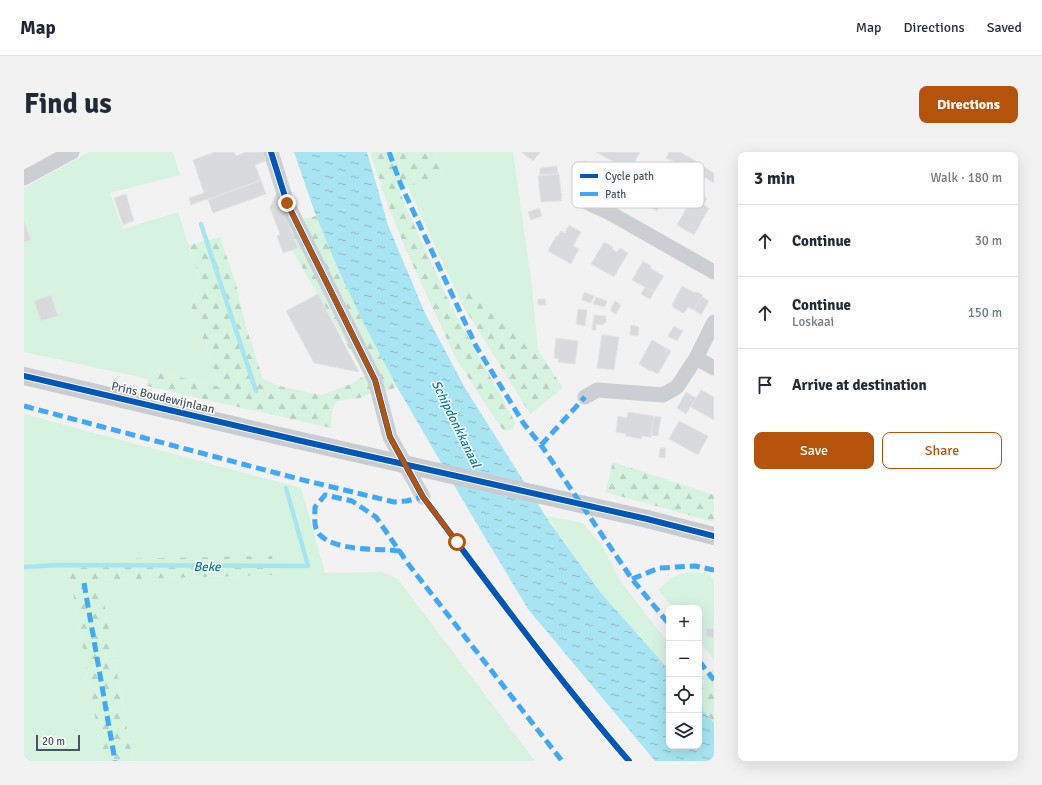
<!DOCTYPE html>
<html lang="en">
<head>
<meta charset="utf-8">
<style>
  :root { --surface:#fff; --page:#f2f2f3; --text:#1f2937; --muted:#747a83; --line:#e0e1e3; --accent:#b45309 }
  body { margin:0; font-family:Signika,sans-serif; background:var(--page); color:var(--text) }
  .controls { position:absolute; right:12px; bottom:12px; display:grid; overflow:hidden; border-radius:8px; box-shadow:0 4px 16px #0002 }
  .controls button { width:36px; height:36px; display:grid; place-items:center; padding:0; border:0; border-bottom:1px solid var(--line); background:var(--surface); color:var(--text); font:20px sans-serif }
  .scale { position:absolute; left:12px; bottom:10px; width:44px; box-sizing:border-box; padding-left:4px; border:2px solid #485661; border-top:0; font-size:11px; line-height:14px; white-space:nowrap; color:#485661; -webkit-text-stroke:3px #fff; paint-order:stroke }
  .stop { position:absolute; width:12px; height:12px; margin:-9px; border:3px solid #b45309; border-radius:50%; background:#fff }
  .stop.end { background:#b45309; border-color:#fff; box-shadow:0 1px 4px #0008 }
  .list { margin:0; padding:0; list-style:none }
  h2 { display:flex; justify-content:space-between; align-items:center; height:52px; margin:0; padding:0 16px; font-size:17px }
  h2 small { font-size:13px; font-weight:400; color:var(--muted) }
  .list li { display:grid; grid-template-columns:26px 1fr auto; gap:12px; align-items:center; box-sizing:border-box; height:72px; padding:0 16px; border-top:1px solid var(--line) }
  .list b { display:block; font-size:15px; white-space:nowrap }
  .list p { margin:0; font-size:13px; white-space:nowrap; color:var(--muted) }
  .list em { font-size:13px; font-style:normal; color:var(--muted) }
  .actions { display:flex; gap:8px; padding:12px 16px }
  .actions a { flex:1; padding:9px 0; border:1px solid var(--accent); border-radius:8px; text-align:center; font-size:14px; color:var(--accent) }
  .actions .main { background:var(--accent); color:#fff }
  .icon { flex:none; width:22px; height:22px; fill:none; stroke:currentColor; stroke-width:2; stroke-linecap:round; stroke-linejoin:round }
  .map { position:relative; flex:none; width:690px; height:609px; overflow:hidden; border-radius:8px }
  header { display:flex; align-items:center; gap:24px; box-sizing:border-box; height:56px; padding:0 20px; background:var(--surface); border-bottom:1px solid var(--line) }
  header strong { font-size:19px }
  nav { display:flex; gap:22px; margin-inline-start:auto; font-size:14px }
  .intro { display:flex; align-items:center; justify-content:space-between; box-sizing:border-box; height:96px; padding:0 24px }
  h1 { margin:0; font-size:28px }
  .button { padding:10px 18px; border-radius:8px; background:var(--accent); color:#fff; font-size:14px; font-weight:700 }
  main { display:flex; gap:24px; padding:0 24px }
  aside { flex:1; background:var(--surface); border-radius:8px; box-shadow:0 4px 16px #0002 }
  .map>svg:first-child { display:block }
  .green { fill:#d6f3e0 }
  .forest { fill:url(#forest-firs) }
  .water { fill:url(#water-ripples) }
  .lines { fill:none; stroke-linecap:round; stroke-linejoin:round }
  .stream { stroke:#a8e5f3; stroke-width:4.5 }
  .building { fill:#d9dadb; stroke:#e4e4e5 }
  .minor { stroke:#cbced2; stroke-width:15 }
  .major { stroke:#c8ccd0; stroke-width:18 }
  .major-bridge { stroke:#c8ccd0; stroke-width:18 }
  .quiet { stroke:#3fa9f5; stroke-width:5; stroke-dasharray:10 5; stroke-linecap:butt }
  .cycleway-casing { stroke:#fff; stroke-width:8 }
  .cycleway { stroke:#0057b8; stroke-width:6 }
  .route { stroke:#b45309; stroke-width:5 }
  .labels { text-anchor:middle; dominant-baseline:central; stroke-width:3; stroke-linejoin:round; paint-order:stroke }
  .street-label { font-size:12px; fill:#485661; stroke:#fff }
  .water-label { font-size:13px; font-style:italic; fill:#057e98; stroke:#fff }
  .key { fill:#fff; stroke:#c8ccd0; stroke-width:1 }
  .key-label { font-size:11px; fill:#485661 }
</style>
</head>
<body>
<header>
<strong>Map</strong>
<nav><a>Map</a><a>Directions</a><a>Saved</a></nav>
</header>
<div class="intro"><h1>Find us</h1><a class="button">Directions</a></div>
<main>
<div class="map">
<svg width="690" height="609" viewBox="0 0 690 609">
  <defs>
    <pattern id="forest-firs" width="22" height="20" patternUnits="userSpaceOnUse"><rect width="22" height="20" fill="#d6f3e0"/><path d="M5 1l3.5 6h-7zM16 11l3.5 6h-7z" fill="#b9d2c3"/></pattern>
    <pattern id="water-ripples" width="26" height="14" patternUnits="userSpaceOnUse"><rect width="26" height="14" fill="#a8e5f3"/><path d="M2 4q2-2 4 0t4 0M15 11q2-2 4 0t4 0" fill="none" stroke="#8bbcc8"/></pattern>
  </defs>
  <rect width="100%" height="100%" fill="#f3f2f2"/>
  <path class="green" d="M65,0H149L156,23L86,41L99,77L154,60L177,131L167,154L196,235L126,218L124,227L0,200V36Z
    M410,0H489L508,135L514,198L491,178L439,140L438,152L384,35L418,21Z
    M0,262L277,336L301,421L358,420L373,426L511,609H109L76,428L251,423L43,408L79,609H0Z
    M522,364L559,371L578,393L597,430L645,492V518L577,441Z
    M666,420L685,422L690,428V508L675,489V456H649L634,438L648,425Z"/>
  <path class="forest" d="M346,0H410L418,21L375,39L427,154L488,264L491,272L488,278L480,279L471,267L431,205L382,98L362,48Z
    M292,64L314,117L340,172L373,235L363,239L347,241L336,246L313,249L308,258L307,276L122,234L126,218L196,235L167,154L177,131L165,93L196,85L212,132L222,175L239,227L255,234L298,243L329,231L341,223L265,93L264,72L274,66H284Z
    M448,136L455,140L491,178L514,198L539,236L506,262L438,152L439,140Z
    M589,310L690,343V370L581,340Z
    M248,404L251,423L76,428L109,609H79L43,408Z
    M690,517V571L675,554V527Z"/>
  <path class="water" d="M270,0H343L364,73L400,159L441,236L526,371L577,441L645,518V594H675V554L690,571V609H631L504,457L444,357L373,235L340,172L314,117L292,64Z"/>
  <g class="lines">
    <path class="stream" d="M177,72L232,239
      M0,415L35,413L284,414L262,336"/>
  </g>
  <path class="building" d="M191,0H210L212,4L222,0H239L242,9L231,13L237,28L183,48V47L167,53L165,46L180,41L169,8Z
    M497,0H516L509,9Z
    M572,0H616L606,19Z
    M645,0H656L672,9L663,25L648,16L651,10L642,6Z
    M675,12L690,21V31L671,20Z
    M533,14L534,22L516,23V16Z
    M535,22L537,41L538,42L537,49L517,50L514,24Z
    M237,28L242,42L189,61L184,48Z
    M620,29L629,34L630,33L643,40L633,59L625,55L626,53L620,49L615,52L611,48V44Z
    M671,39L683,46L679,53L667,46Z
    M102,42L110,69L99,73L90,46Z
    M252,42L254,43L274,96L259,101L253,84L256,82L246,56Z
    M668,46L685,56L670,83L653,73Z
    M515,56L518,64L507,68L504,60Z
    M0,69L7,88L0,90Z
    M545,73L557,80L549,94L555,97L547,112L524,99L532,84L533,85L537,79L541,81Z
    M580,90L589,95L588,97L593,100L596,96L604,101L590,125L567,112Z
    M619,109L627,114L626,116L640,124L630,140L608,128Z
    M658,134L671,141L672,140L679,143L670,158L664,155L661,160L659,161L649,155L648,153Z
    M621,135L630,140L626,147L617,142Z
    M560,140L570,144L567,151L558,148Z
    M294,142L335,220L290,211L262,159Z
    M27,143L34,164L17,169L10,149Z
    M572,145L583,149L581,155L569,152Z
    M678,145L685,149L677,163L670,158Z
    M514,147H521L522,153H514Z
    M591,149L597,153L592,162L587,159V156Z
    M554,157L563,158L561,174L552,172Z
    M570,163L582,164V171H580L579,173L572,172V178H568Z
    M607,173L615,175L614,184L606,183Z
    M650,174L659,179L653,189L644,184Z
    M578,183L595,185L590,218L573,216Z
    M532,186L554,189L551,212L534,210L535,207L530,206Z
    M628,188L647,199L634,222L628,219H626L615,212Z
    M677,238L690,245V268L667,255Z
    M662,240L672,246L662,262L653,256Z
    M604,260L630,264L627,285L618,284L617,287L602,284V282L592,280L594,264L603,266Z
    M630,264L637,265L634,284L627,283Z
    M655,269L684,284L674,303L645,287Z
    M636,296H642L641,306L635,305Z
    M683,476L690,477V486L682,484Z"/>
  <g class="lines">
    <path class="minor" d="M247,0L263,51L351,228L366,285L399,345
      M0,26L48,0
      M586,61L584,30L561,17L562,50L586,61L690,120
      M672,206L690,216
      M561,245L573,238L639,243L653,235L672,206L690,170"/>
    <path class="major" d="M0,224L273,288
      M623,367L690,384"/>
    <path class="major-bridge" d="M273,288L623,367"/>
    <path class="quiet" d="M365,0L377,33L452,194L500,272L517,293L608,427L645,472
      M0,254L275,327L370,350L382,349L399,345
      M517,293L561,245
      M376,399C352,396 312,400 295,382C289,375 291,363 291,355L301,343L328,349L352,365L385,413L538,609
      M608,427L635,416L671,414L690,418
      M60,431L91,609
      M675,509L690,528"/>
    <g class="cycleway-casing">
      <path id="cycleway" d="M247,0L263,51L351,228L366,285L399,345C466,434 532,525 605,609
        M0,224L273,288L623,367L690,384"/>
    </g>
    <use href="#cycleway" class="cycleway"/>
  </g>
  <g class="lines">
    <path class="route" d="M263,51L351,228L366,285L399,345L433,390"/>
  </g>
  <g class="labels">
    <g class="street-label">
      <text transform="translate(139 246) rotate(13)">Prins Boudewijnlaan</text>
    </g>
    <g class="water-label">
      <text transform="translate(432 272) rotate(64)">Schipdonkkanaal</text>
      <text x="183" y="415">Beke</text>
    </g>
  </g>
  <rect x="548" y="10" width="132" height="46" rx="6" class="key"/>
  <rect x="556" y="22" width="18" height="4" fill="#0057b8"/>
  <rect x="556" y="40" width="18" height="4" fill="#3fa9f5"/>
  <g class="key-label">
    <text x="581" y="28">Cycle path</text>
    <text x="581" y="46">Path</text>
  </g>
</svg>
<div class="controls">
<button>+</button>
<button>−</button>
<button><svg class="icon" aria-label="locate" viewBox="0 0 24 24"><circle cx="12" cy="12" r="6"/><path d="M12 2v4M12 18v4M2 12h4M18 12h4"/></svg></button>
<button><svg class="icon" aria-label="layers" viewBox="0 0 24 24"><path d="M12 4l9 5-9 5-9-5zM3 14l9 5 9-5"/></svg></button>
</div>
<div class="scale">20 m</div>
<div class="stop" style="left:433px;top:390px"></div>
<div class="stop end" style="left:263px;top:51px"></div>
</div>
<aside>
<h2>3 min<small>Walk · 180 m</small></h2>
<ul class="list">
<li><svg class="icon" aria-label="ahead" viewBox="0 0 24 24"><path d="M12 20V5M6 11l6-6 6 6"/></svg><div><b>Continue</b></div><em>30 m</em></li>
<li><svg class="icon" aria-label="ahead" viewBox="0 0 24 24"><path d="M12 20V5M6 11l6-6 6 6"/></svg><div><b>Continue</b><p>Loskaai</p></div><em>150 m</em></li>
<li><svg class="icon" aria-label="arrive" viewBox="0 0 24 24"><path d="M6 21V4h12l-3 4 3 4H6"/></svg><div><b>Arrive at destination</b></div></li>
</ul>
<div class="actions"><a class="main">Save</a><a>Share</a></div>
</aside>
</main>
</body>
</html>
